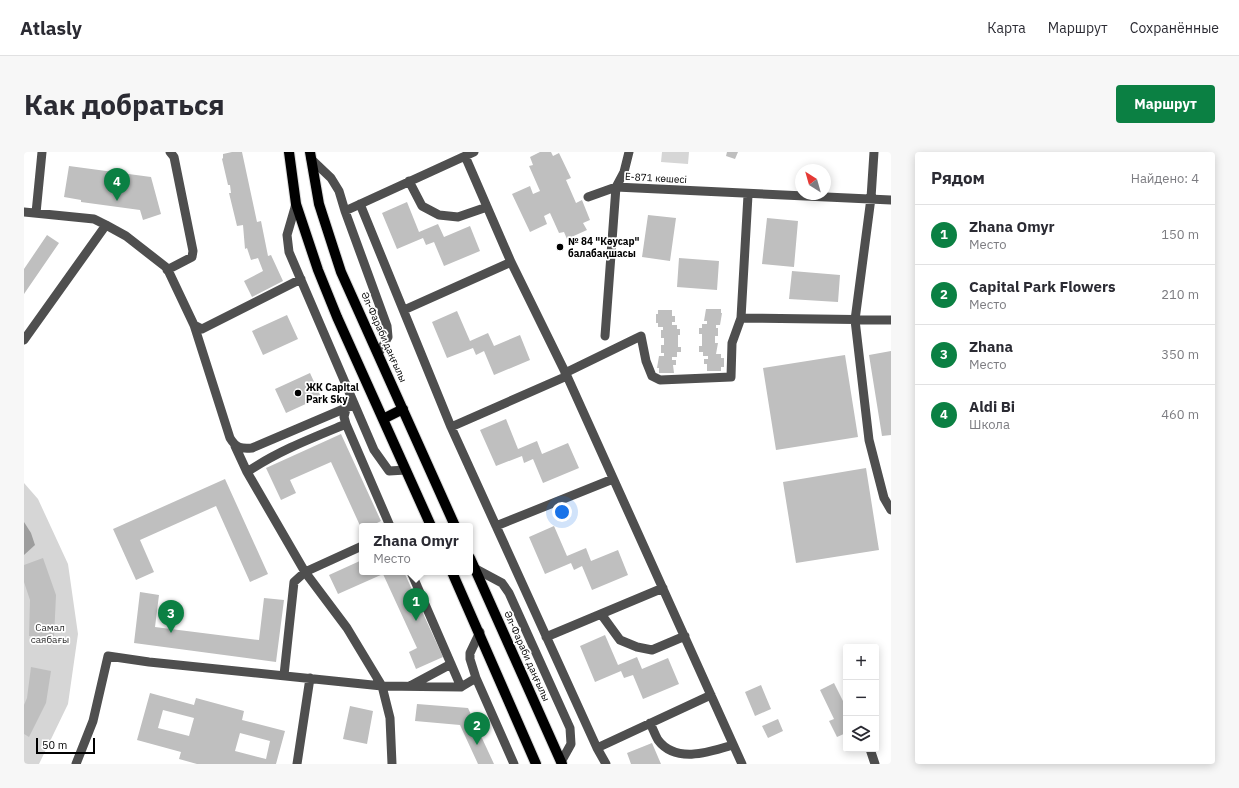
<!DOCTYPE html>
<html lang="ru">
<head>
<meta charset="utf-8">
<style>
  :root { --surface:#fff; --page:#f7f7f7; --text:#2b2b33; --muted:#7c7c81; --line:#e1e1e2; --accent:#0b8043 }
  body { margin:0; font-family:"IBM Plex Sans",sans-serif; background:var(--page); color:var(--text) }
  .controls { position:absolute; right:12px; bottom:12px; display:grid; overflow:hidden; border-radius:4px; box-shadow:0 2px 10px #0003 }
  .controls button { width:36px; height:36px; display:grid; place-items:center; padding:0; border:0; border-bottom:1px solid var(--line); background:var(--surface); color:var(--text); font:20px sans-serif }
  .compass { position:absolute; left:771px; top:12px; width:36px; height:36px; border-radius:50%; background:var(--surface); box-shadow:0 2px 10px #0003; rotate:323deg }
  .scale { position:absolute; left:12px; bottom:10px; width:59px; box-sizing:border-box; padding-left:4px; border:2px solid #000; border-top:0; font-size:11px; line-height:14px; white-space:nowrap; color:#000; -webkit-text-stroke:3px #fff; paint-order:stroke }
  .you { position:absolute; left:538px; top:360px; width:14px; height:14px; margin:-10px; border:3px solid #fff; border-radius:50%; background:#1a73e8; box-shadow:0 0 0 6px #1a73e833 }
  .badge { display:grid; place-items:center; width:26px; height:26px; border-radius:50%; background:var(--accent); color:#fff; font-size:13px; font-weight:700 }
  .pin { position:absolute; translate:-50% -33px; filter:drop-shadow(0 1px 2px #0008) }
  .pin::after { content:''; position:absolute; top:21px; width:14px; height:12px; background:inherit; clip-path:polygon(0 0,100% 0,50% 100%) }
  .popup { position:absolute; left:335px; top:371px; width:114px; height:52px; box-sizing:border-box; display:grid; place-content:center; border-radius:4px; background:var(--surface); filter:drop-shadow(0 1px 3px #0005); font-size:13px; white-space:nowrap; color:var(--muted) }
  .popup b { font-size:15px; color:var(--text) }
  .popup::after { content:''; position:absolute; left:50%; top:100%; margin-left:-8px; border:8px solid transparent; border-top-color:var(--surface) }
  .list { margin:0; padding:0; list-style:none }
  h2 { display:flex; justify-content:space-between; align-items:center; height:52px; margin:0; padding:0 16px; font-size:17px }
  h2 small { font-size:13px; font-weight:400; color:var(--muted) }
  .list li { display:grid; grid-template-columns:26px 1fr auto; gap:12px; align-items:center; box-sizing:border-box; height:60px; padding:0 16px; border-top:1px solid var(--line) }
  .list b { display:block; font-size:15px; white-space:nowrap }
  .list p { margin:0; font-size:13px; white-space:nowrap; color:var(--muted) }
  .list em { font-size:13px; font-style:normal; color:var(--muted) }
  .icon { flex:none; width:22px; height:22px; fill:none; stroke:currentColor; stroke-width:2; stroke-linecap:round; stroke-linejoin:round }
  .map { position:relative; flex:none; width:867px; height:612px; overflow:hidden; border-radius:4px }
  header { display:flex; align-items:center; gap:24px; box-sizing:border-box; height:56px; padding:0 20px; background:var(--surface); border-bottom:1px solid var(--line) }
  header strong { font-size:19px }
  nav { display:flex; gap:22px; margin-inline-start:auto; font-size:14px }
  .intro { display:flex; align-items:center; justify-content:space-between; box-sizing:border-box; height:96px; padding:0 24px }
  h1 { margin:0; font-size:28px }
  .button { padding:10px 18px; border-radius:4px; background:var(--accent); color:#fff; font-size:14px; font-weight:700 }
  main { display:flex; gap:24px; padding:0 24px }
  aside { flex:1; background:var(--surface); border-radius:4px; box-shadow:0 2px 10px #0003 }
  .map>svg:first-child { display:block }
  .green { fill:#d6d6d6 }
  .water { fill:#9d9d9d }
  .building { fill:#bfbfbf; fill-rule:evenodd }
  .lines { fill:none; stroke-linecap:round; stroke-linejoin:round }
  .major-casing { stroke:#dbdbdb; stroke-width:12 }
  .minor { stroke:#4f4f4f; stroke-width:9 }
  .major { stroke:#000; stroke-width:10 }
  .poi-dot { fill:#000; stroke:#fff; stroke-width:1.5 }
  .labels { text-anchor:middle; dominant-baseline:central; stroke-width:3.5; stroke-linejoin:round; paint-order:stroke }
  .street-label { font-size:10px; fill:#000; stroke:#fff }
  .poi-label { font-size:10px; font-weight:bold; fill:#000; stroke:#fff; text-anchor:start }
  .park-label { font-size:10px; fill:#2d2d2d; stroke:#fff }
</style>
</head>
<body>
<header>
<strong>Atlasly</strong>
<nav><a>Карта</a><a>Маршрут</a><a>Сохранённые</a></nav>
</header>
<div class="intro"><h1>Как добраться</h1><a class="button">Маршрут</a></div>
<main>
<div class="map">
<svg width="867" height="612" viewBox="0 0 867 612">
  <rect width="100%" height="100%" fill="#fff"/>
  <path class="green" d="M638,0H665L664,12L637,10Z
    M0,331L14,347L44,412L54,482L44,552L15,612H0Z"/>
  <path class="water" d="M0,370L7,381L11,393L0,403Z"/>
  <path class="building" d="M208,0H218L233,70L237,69L244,104L247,103L259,129L228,145L220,129L239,119L234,106L227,108L223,96L221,97L219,73L213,74L205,41H207L206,33H204L198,7L199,6V2Z
    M516,0H527L529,4L535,1L547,26L542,28L552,51L558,48L566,68L559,71L563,78L543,87L540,80L535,81L526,61L520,64L523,72L506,80L488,42L506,34L509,42L516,39L505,14L509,13L506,5Z
    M703,0H714L711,7L702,4Z
    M45,14L127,25L137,62L119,68L116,58L57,50V48L40,45Z
    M383,50L395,80L414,72L420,85L446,74L456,99L420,114L410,90L402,93L399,86L373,97L358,61Z
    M624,63L652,66L646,109L618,105Z
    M743,66L774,69L770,115L738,112Z
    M23,83L35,91L0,142V117Z
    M655,106L695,109L693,138L653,135Z
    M768,119L816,123L814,150L765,147Z
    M682,157H697V161H698L696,173H692V176H694V184H691V191H694L692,202H697V206H700V215H697V219H683V212H680V207H684V204H679V200H675V194H678V182H675V176H678V172H683V169H680Z
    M634,158H648V164H651V170H648V173H653V177H656V183H654V195H657V200H653V205H648V208H652V213H649L650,221H635V216H633L635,204H640V201H637V193H640V186H637V178H639V175H634V171H632V162H634Z
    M433,159L446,189L464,181L470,194L496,183L506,208L470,223L460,199L452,203L449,196L423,206L408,170Z
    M263,163L274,187L239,203L228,179Z
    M867,199V283L858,284L845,203Z
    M821,203L834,285L752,298L739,216Z
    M286,221L297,245L262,261L251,237Z
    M482,267L494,297L513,289L518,302L544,291L555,316L519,331L509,307L500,311L498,304L472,314L456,278Z
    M317,282L357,369L347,374H338V378L307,310L266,328L272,341L257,348L242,316Z
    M842,316L855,398L772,411L759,330Z
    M201,327L244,422L226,430L192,354L116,388L130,420L112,428L89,377Z
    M530,374L543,404L562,396L567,409L594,398L604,423L568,438L558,414L550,418L547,411L521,422L505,385Z
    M19,406L32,443L30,485L5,484L6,448L0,430V413Z
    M338,408V420H380L419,505L392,517L385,500L393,496L359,422L314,442L305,423Z
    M116,440L135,443L131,475L235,488L240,446L260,448L252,510L110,491Z
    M581,483L594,513L613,505L618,517L644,506L655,532L619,547L609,523L600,526L597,519L571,530L556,494Z
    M7,515L27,519L22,551L5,585L0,582V553L3,546Z
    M810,531L822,555V581L813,585L805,569L810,567L796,538Z
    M737,533L747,557L731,564L721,540Z
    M126,541L170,553L172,546L220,559L218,568L261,579L252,612H173L155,607L157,600L113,588ZM139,558L170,566L165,584L134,576ZM216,581L246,589L242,607L211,599Z
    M393,552L444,556L470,612H454L436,573L391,569Z
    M326,554L349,559L343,592L319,587Z
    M754,567L759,579L744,586L738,574Z
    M628,591L637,612H607L603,601Z"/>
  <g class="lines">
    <g class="major-casing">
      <path id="major" d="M265,0L272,52L294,118L313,165L407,374
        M286,0L295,52L317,120L431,374
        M359,267L379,257
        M446,406L538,612
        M428,420L512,612"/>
    </g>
    <path class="minor" d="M850,0L847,46L831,168L845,288L860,346L867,358
      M441,4L487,110L543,224L718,612
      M287,7L307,26L315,39L321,59L363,174L364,185L354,202
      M385,29L398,54L415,63L434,65L463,55
      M564,45L592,35L867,48
      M272,52L263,83L265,100L350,298L365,319L382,318
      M336,52L427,275L573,596L582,612
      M321,59L450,0
      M0,60L70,67L82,73L0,188
      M12,61L18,0
      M82,73L102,84L143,116L170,173L178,177L277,127
      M143,118L168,105L169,99L150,5L146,0
      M380,158L487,110
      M717,166L867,168
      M170,173L206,286C212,296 217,297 228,296L329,253
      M581,184L592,35L600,20L605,0
      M541,221L617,184L622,209L628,224L636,228L707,225L708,191L717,166L724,43
      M322,257L320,265L322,272L366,374
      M322,272C288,286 254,299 223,320L281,420L323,476L358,534L366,566L368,612
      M427,275L543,224
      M211,294L223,320
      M472,374L589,327
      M450,416L478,431L485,441L546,576L547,592L537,610
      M387,420L437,535
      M577,462L596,488L613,495L628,498L661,484
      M456,480L446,501V507L452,526L490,612
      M522,485L639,436
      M260,523L270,430L281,420L338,394
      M386,534L427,512
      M626,571C629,577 631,583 634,588C652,612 686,600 709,593
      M573,596L687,543
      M846,597L851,612
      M52,612L69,569L84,504L125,510L358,534L437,535L452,526
      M273,612L286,526"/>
    <use href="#major" class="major"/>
  </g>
  <g class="poi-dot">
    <circle cx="536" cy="95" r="4"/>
    <circle cx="274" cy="241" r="4"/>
  </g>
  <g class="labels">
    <g class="street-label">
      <text transform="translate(632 26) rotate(3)">Е-871 көшесі</text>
      <text transform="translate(360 185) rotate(66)">Әл-Фараби даңғылы</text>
      <text transform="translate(503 504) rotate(66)">Әл-Фараби даңғылы</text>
    </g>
    <g class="poi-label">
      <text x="544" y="89">№ 84 "Кәусар"<tspan x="544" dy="12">балабақшасы</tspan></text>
      <text x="282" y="235">ЖК Capital<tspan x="282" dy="12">Park Sky</tspan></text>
    </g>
    <g class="park-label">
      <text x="26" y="475">Самал<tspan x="26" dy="12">саябағы</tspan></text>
    </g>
  </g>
</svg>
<div class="controls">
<button>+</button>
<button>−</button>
<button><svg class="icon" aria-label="layers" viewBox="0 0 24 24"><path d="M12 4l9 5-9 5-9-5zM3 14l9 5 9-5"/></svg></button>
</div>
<svg class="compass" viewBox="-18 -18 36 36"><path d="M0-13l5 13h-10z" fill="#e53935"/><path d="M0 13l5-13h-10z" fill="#7c7c81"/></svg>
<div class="scale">50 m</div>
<div class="you"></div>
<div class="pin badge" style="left:392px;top:469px">1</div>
<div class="popup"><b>Zhana Omyr</b>Место</div>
<div class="pin badge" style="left:453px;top:593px">2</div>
<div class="pin badge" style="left:147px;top:481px">3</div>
<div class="pin badge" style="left:93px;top:49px">4</div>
</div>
<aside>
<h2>Рядом<small>Найдено: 4</small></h2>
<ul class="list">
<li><span class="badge">1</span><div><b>Zhana Omyr</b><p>Место</p></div><em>150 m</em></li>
<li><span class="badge">2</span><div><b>Capital Park Flowers</b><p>Место</p></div><em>210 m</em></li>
<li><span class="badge">3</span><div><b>Zhana</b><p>Место</p></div><em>350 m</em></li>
<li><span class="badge">4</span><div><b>Aldi Bi</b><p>Школа</p></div><em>460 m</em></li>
</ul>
</aside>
</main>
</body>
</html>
